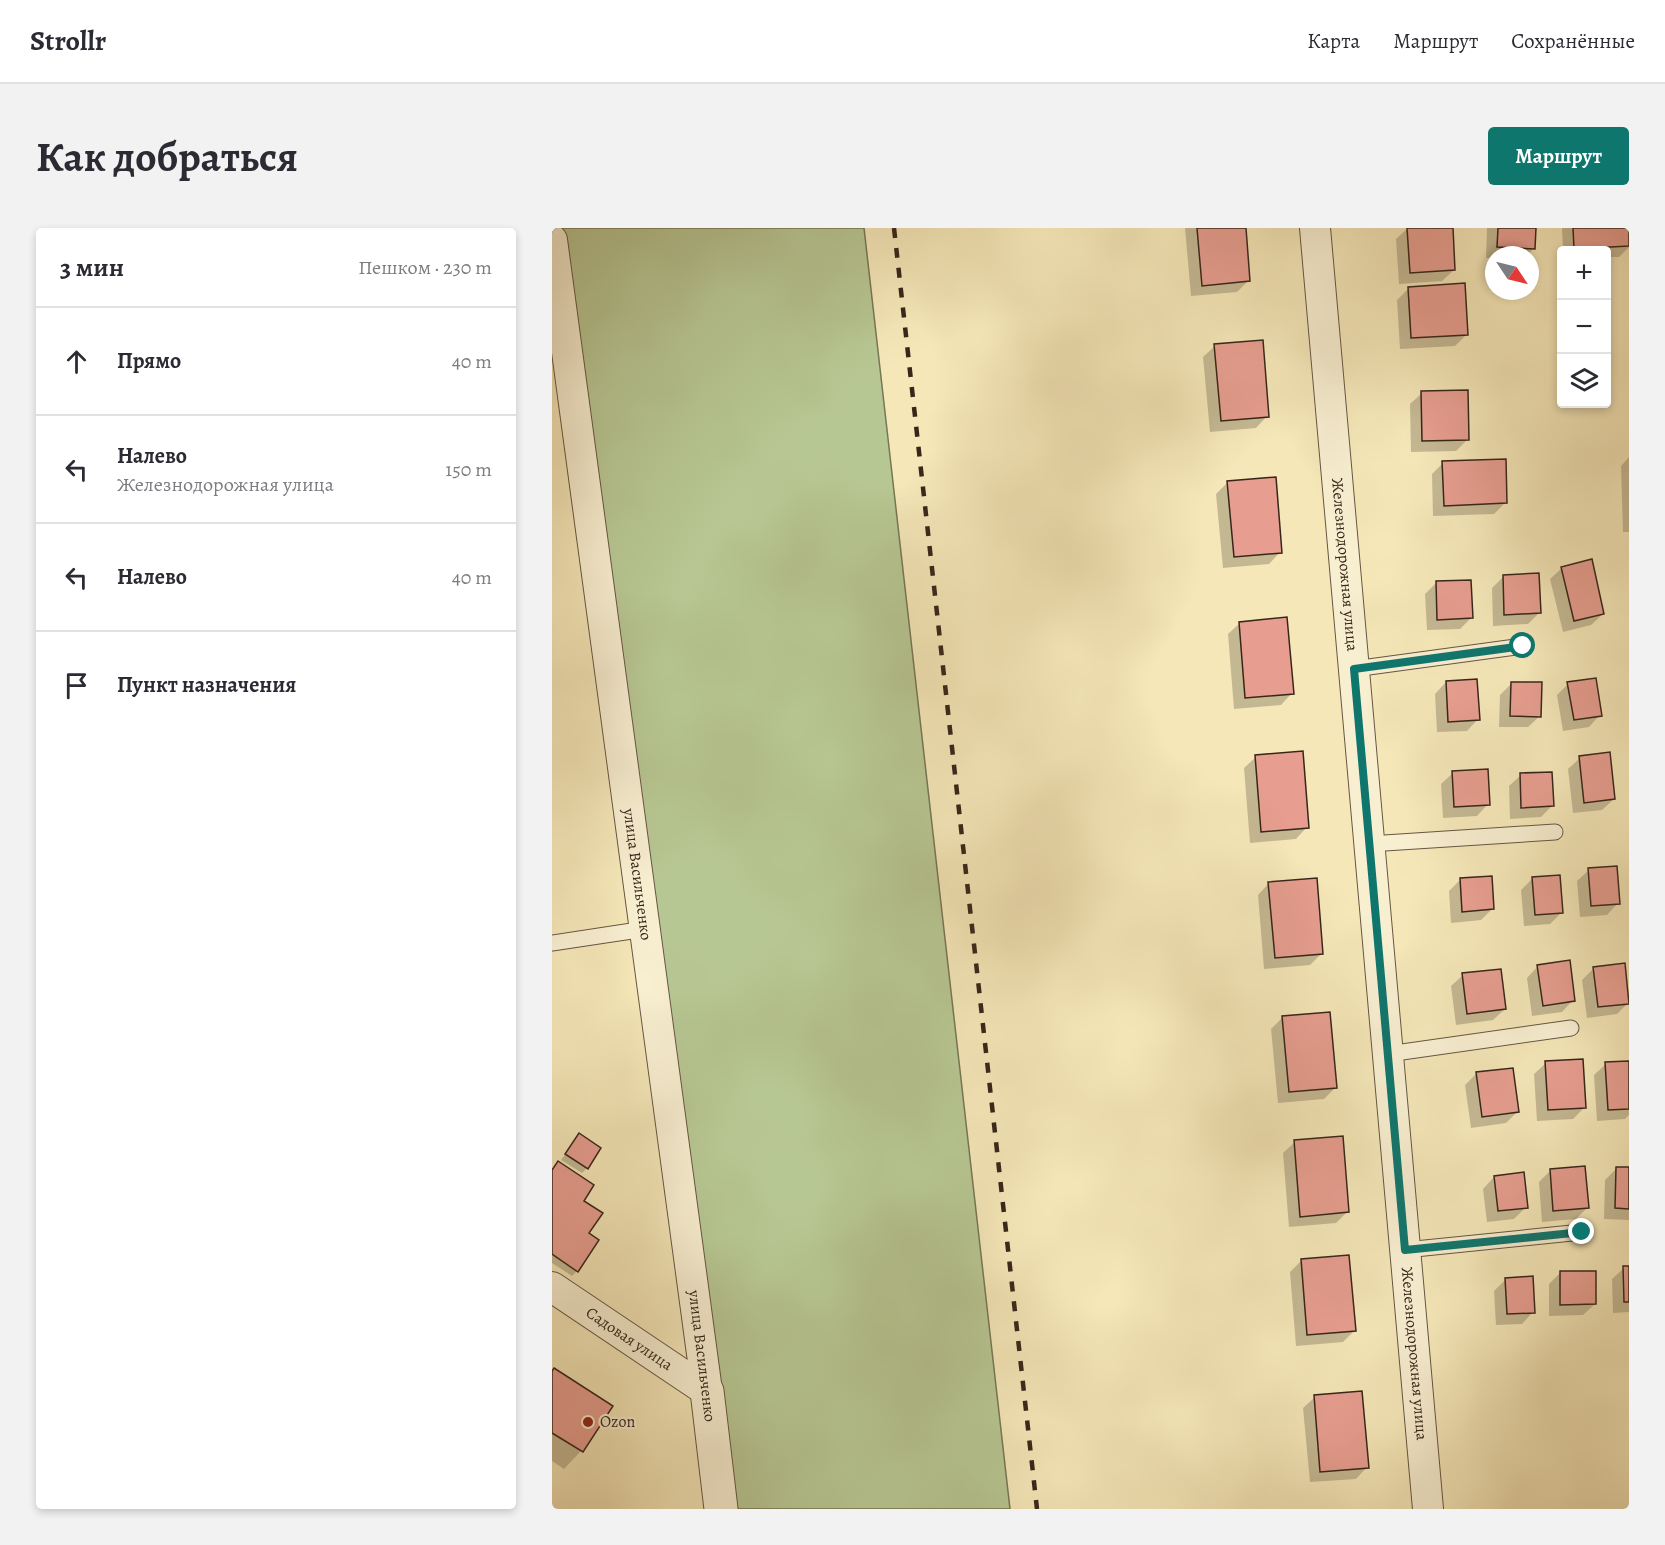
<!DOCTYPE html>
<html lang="ru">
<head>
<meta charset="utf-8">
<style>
  :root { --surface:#fff; --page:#f2f2f3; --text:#2b2b33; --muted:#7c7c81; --line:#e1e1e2; --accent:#0f766e }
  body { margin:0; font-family:Alegreya,serif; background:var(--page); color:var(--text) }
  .controls { position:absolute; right:18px; top:18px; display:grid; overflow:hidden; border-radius:6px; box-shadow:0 3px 9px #0003 }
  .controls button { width:54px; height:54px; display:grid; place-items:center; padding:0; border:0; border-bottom:2px solid var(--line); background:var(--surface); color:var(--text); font:30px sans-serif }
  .compass { position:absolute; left:933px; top:18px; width:54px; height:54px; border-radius:50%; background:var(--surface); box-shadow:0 3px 9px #0003; rotate:125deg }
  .stop { position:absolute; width:18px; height:18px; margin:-14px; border:4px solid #0f766e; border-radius:50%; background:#fff }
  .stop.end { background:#0f766e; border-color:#fff; box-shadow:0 2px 6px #0008 }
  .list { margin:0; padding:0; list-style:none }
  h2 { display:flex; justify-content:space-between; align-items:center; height:78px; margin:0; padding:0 24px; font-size:26px }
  h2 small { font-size:20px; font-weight:400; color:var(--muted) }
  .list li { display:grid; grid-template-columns:39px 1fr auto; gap:18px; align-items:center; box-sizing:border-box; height:108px; padding:0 24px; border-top:2px solid var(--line) }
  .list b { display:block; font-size:22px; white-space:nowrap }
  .list p { margin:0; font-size:20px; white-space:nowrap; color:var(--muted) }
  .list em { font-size:20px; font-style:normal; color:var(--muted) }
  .icon { flex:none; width:33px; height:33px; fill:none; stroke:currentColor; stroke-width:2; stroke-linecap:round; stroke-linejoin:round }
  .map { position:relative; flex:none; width:1077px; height:1281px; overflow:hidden; border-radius:6px }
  header { display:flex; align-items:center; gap:36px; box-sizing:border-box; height:84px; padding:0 30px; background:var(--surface); border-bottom:2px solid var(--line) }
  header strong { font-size:28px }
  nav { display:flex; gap:33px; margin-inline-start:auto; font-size:21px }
  .intro { display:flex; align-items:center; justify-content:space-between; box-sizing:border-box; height:144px; padding:0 36px }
  h1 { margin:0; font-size:42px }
  .button { padding:15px 27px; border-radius:6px; background:var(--accent); color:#fff; font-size:21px; font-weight:700 }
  main { display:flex; gap:36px; padding:0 36px }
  aside { flex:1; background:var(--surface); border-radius:6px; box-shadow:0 3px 9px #0003 }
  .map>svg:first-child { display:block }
  .green { fill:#b7c793; stroke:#777656; stroke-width:1.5 }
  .shadow { fill:#0003 }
  .building { fill:#e79e90; stroke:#37261a; stroke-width:1.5 }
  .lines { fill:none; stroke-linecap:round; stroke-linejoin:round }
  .service-casing { stroke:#665642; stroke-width:17 }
  .minor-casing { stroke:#665642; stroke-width:32 }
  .tertiary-casing { stroke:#665642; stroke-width:35 }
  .service { stroke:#f8efd1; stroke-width:15 }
  .minor { stroke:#f8efd1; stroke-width:30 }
  .tertiary { stroke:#f8efd1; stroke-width:33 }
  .rail { stroke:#37261a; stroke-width:4.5; stroke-dasharray:10 10; stroke-linecap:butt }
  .route { stroke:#0f766e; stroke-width:8 }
  .poi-dot { fill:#8f2418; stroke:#f8efd1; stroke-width:2 }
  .labels { text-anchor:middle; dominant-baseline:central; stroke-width:4.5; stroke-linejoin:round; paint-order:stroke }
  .street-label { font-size:16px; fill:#37261a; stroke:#f8efd1 }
  .poi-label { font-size:16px; fill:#37261a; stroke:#f8efd1; text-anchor:start }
</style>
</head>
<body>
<header>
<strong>Strollr</strong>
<nav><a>Карта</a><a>Маршрут</a><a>Сохранённые</a></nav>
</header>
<div class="intro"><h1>Как добраться</h1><a class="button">Маршрут</a></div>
<main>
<aside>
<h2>3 мин<small>Пешком · 230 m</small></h2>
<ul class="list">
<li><svg class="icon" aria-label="ahead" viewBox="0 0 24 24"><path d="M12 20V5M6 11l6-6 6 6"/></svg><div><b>Прямо</b></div><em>40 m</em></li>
<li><svg class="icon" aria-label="left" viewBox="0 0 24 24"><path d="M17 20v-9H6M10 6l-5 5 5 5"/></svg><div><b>Налево</b><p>Железнодорожная улица</p></div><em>150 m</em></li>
<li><svg class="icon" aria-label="left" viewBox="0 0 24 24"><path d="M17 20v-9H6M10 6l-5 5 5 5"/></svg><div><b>Налево</b></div><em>40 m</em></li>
<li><svg class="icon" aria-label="arrive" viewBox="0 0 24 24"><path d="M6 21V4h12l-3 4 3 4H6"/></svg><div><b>Пункт назначения</b></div></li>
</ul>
</aside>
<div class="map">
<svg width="1077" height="1281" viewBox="0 0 1077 1281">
  <rect width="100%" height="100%" fill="#f5e7b8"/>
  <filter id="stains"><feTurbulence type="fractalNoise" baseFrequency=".00333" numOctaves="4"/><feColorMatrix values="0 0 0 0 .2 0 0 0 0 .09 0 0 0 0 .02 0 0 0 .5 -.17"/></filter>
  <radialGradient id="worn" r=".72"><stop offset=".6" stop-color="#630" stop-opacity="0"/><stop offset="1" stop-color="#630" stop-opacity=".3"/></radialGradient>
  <path class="green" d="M0,0H312L458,1281H166Z"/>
  <path class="shadow" d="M633,0H692L696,53L685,64L639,68Z
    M856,0H899L902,42L890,53L847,56L844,11Z
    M935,0H983L982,20L975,27H942V30H934Z
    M1010,0H1077V19L1067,29H1054V22H1011Z
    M856,61L915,106L903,118L848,121L845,72Z
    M663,118L715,188L704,200L658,204L651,129Z
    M870,165L916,211L904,223L859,224L858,176Z
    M1077,229V304H1071L1069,238Z
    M891,235L954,274L942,286L881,288L880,246Z
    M676,254L728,324L717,336L671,340L664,266Z
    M1010,340L1051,386L1039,397L1011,404L998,351Z
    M951,349L987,385L976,396L941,398L940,360Z
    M885,354L919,390L908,401L875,402L873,366Z
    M688,395L740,465L729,477L682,481L676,406Z
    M894,454L926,491L915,503L885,504L883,466Z
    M960,455L988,488L976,499H947L948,467Z
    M1016,456L1048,487L1037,499L1011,503L1005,467Z
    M704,529L755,599L744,611L698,615L692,540Z
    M1028,530L1062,571L1050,582L1021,585L1016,541Z
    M901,545L936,576L925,588L891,590L889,556Z
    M969,547L1000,578L989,589L958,591L957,558Z
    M1037,642L1066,675L1055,687L1028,689L1025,653Z
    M981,650L1010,684L998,696L972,698L969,662Z
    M908,652L940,681L929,692L899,695L897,663Z
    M717,655L769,726L758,737L712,741L706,667Z
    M986,738L1021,772L1010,784L980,788L975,750Z
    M1042,740L1076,775L1065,786L1035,790L1030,752Z
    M911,747L953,781L941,792L904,797L899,758Z
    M731,789L783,860L772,871L726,875L719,801Z
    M1077,834V887L1073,891L1045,893L1042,847L1054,836Z
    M994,835L1032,880L1021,891L985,893L982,846Z
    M925,845L965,884L954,895L919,900L913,857Z
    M27,907L35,940L30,945L9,932Z
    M743,914L795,984L784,995L737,999L731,925Z
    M6,935L30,973L25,1043L20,1048L0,1035V941Z
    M1065,940L1077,941V992L1052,991L1053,952Z
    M998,943L1035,980L1024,991L990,994L987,954Z
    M942,949L974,979L962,991L935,994L931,961Z
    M750,1032L802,1103L791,1114L744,1118L738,1044Z
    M1072,1040H1077V1084L1061,1085L1060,1051Z
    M1008,1045L1043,1076L1031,1087L997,1088V1056Z
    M953,1052L981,1084L970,1096L944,1097L942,1063Z
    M0,1144L59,1178L29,1223L12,1241L0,1233Z
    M763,1169L815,1239L804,1251L758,1254L751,1180Z"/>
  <path class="building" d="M645,0H694L698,53L650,58Z
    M855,0H901L903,42L858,45Z
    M946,0H984L983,21L945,19Z
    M1021,0H1077V18L1022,21Z
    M913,55L916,107L859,110L856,59Z
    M711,112L717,189L669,193L662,116Z
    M916,162L917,212L870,213L869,163Z
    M954,231L955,275L892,278L890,233Z
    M724,249L730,325L682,329L675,253Z
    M1040,331L1052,386L1022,393L1009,339Z
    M987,345L989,385L952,387L951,347Z
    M919,352L921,390L885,392L884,353Z
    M735,389L742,466L693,470L687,394Z
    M1044,450L1050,488L1022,492L1015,454Z
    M925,451L928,492L896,494L894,453Z
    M959,454H990L989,489L958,488Z
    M751,523L757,600L709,604L703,527Z
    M1058,524L1063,571L1032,575L1027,528Z
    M936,541L938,577L902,579L900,543Z
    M1000,544L1002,578L969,580L968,545Z
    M1065,638L1068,676L1039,678L1036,640Z
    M1008,647L1011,685L983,687L980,649Z
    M940,648L942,681L910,684L908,650Z
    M765,650L771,726L723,730L716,654Z
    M1018,732L1023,773L991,778L985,737Z
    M1073,735L1077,776L1046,779L1041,739Z
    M949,741L954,781L915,786L910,745Z
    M778,784L785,860L737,864L730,788Z
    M1031,831L1034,880L996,882L993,833Z
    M1077,833V881L1056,882L1053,834Z
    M961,840L967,884L930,889L924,844Z
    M27,905L49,920L36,941L13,926Z
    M791,908L797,984L748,989L742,912Z
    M6,933L42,957L32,973L51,985L37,1005L47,1012L26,1044L0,1026V942Z
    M1033,938L1037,980L1001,983L998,941Z
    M1064,939H1077V981L1063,980Z
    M972,944L976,980L946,983L942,948Z
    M797,1027L804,1103L755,1107L749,1031Z
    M1071,1038H1077V1074H1072Z
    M1008,1043H1044V1076L1008,1077Z
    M981,1048L983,1085L955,1086L953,1050Z
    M2,1140L61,1178L31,1224L0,1205V1143Z
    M810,1163L817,1240L768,1244L762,1167Z"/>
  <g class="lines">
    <g class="service-casing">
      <path id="service" d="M802,441L971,418
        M817,616L1003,604
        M0,715L93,701
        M836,826L1019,800
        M853,1022L1030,1004"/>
    </g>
    <g class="minor-casing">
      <g id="minor">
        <path id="s1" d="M763,0L876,1281"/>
        <path id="s2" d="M0,12L155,1163"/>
        <path id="s3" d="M0,1059L155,1163"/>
      </g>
    </g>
    <g class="tertiary-casing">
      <path id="tertiary" d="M155,1163L169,1281"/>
    </g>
    <use href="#service" class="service"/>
    <use href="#minor" class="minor"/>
    <use href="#tertiary" class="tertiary"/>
    <path class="rail" d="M342,0L485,1281"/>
  </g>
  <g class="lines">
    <path class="route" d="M971,418L802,441L853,1022L1030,1004"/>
  </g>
  <circle class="poi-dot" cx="36" cy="1194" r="6"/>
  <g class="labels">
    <g class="street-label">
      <text stroke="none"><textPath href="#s1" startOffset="338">Железнодорожная улица</textPath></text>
      <text stroke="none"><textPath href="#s2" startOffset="640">улица Васильченко</textPath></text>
      <text stroke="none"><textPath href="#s3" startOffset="93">Садовая улица</textPath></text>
      <text stroke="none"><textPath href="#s1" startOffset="1130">Железнодорожная улица</textPath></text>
      <text transform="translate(150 1128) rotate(83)">улица Васильченко</text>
    </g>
    <g class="poi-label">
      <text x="48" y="1194">Ozon</text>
    </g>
  </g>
  <rect width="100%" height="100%" filter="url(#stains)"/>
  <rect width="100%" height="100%" fill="url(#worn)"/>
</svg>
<div class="controls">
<button>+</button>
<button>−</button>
<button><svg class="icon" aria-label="layers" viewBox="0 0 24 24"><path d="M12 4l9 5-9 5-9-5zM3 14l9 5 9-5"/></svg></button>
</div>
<svg class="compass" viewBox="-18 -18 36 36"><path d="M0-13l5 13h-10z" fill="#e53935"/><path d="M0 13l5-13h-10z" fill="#7c7c81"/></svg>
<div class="stop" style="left:971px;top:418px"></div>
<div class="stop end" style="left:1030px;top:1004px"></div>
</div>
</main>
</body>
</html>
